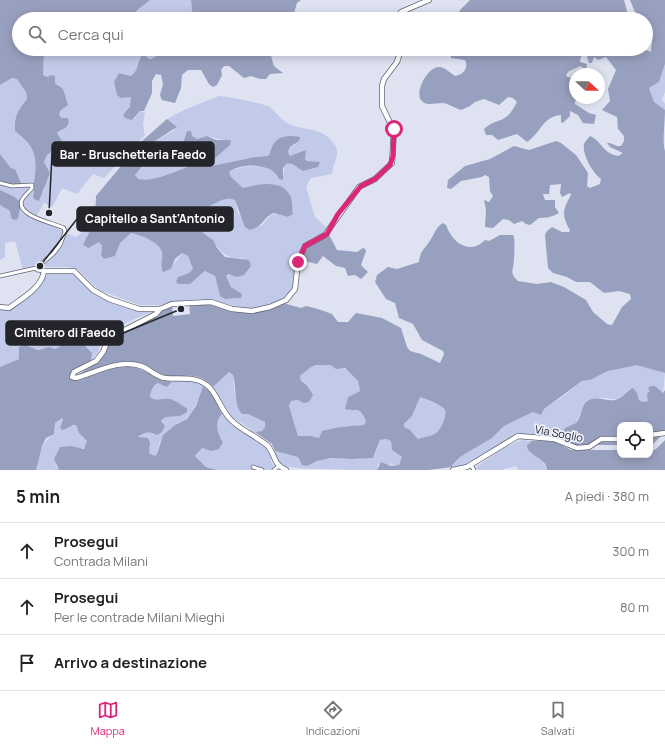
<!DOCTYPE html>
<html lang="it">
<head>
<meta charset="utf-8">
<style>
  :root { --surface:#fff; --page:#f6f6f6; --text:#222; --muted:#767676; --line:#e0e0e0; --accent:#db2777 }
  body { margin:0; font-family:Manrope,sans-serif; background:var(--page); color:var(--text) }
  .controls { position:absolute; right:12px; bottom:12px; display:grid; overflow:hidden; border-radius:8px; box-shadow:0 2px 10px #0003 }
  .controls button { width:36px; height:36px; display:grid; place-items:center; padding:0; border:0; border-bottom:1px solid var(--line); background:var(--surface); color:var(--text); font:20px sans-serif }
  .compass { position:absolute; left:569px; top:68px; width:36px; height:36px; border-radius:50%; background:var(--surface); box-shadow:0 2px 10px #0003; rotate:111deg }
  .stop { position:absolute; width:12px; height:12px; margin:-9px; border:3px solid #db2777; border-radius:50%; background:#fff }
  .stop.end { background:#db2777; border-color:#fff; box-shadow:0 1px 4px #0008 }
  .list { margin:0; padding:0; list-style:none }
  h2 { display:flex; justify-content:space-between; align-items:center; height:52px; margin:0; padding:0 16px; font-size:17px }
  h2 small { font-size:13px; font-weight:400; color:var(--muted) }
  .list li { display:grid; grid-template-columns:26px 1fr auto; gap:12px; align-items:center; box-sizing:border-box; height:56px; padding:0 16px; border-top:1px solid var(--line) }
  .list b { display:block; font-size:15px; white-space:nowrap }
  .list p { margin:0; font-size:13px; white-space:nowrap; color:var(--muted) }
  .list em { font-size:13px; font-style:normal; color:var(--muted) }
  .icon { flex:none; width:22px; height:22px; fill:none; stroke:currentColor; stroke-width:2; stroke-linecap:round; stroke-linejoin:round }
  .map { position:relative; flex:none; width:665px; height:470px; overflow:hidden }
  .search { position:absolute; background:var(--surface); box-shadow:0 2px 10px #0003; left:12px; right:12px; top:12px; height:44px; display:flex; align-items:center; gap:10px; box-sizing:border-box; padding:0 14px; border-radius:22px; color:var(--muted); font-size:15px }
  .sheet { height:220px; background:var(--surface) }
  nav { display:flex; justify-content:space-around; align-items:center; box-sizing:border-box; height:56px; border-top:1px solid var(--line); background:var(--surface); font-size:11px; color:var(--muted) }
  nav a { display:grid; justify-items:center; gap:2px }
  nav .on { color:var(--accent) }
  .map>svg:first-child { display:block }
  .green { fill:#c2cae9 }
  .forest { fill:#98a0bf; fill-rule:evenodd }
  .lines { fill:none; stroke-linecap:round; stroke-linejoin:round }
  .street-casing { stroke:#616471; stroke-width:4.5 }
  .secondary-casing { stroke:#616471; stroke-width:6 }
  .street { stroke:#fff; stroke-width:3 }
  .secondary { stroke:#fff; stroke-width:4.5 }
  .route { stroke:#db2777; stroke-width:5 }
  .labels { text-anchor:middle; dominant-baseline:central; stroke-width:3.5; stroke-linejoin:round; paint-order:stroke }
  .street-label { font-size:11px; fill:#24252b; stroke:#ebeffe }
  .leader { fill:none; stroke:#24252b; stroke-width:1.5 }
  .callout-dot { fill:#24252b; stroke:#ebeffe; stroke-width:1.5 }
  .callout { fill:#24252b; stroke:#24252b; stroke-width:1.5 }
  .callout-label { font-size:12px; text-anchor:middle; font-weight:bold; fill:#fff }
</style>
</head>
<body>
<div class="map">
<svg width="665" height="470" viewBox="0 0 665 470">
  <rect width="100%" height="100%" fill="#dee2f1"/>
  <path class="green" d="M150,0H191L193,19L133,18L142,5Z
    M46,49H165L161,52L156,50L153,53L156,57L153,59L143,54C137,60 139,71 131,76L119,73L114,82L121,98L131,97L132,102L123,115L134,119L140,111L145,113L143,124L145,135L104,178L93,174L77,194L62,188L52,207L44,203L35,218L63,231C57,251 41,264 23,270L15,241L5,243V257L0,260V205L10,211L11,218L13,196L0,190V184L22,185L15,169L11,168L0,154V85L12,78L17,79L26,92L27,99C18,110 14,116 15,130C34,146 38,157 34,182C34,187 34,192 33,197L44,191L45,184L50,173L44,162L47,155L54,150L60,151V137L57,133L63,130L59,114L61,110L59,85L43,75L44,54Z
    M665,64V92L662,99L665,104V110L654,103L649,88L659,82Z
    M219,96C227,96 265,104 270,107C278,114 283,123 294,126C311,131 326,129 336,147C340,156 332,165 332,174L311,178L306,187L315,217L328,229L324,233L310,239L302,246L295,264L293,286L289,293L279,301L251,309L202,299L176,301L159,305H139L99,290L77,269L68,267H40L39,266L59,251L67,233L76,237L85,230L95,203V220L87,236L89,248L99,242L102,246L101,255L104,259L115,256L120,243L131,233C139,235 158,241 162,249C164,255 164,264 165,271C172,268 178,259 182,253L188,256L193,269L189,273L178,277L197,279L205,271L215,276L220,296L230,299L241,298L231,287L226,276L228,274L231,276L244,258C220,260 219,245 203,233L200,220L192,212C204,207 221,195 235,200L238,213L261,226L271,215L278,214L288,217L293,214L291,196C272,182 266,182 243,188L231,177L229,172C238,166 275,161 278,177L284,173V165L289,163L298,166L301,170L316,168L317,162H309L305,159L306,150L293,157L288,154L290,147L295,145V136H285L272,147L268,156L255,157L214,166L210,165L212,161L228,147L227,141L207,136L197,139L192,136L186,145L192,154L193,164C182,170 154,182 142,180C138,180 137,178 135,175L145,165L152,143L175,130V125L167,119L184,110Z
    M59,271L74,274L90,291L102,298L138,311L156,310C140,317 118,324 106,337C99,344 100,354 91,360L92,353L80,341V333C71,335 65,345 55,349C46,346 40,351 31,348L19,353V359L0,367V308L11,307L43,279L47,273Z
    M316,365H331L341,369L344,368L358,381L360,391L348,397L346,405L349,410C359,407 362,412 366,421L364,425C349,426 336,427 322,431L319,438L311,436H298L289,406L291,401L298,400L311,390L305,382L301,381L300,376L311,367Z
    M630,365H644L665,373L663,393L655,386L650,391L648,401L643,402L639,400L637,393L628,390C621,402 615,399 603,398C598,398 590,402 585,404L576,423L565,428L562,433L566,442L554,436H515L473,462L465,466L452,467L451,465L460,457L492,438L504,426L533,412L538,413L562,397L582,381L590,380L608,371Z
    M229,372L233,375L235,397L242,414C250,413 259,416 265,422V427L262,431L255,432L232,417L213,387Z
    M179,380L191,381L203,386C198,398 196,409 186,419C183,422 178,422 175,425C165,432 158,442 157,454L155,456L149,453V450L138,438L142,433L153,432L166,417L180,416L187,408L168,399L157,400L150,397L152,388L158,383L169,386L172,382Z
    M419,397C426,399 441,404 445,410C447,415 441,430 436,433C432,436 423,438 418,439L412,432L404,427V424L412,416Z
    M222,414L232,425L268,448L272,464L279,470H217L206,467L195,457L202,448L208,450L223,441C217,433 214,422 222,414Z
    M62,418L63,420L60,428L63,429L73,425H76L79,433L87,441L86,447L79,449L71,446L55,465L59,470H36C38,454 42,442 55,432V423Z
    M386,439L391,441L392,450L402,456L400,465L378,464L377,470C356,470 295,470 280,465C276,461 275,456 275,451L298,457L302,465L307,466C324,456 335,459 353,459C361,460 368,457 375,455L380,440Z
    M522,440L532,441L527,445L530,453L542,460L547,470H518L516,466L501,470H478L476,467L503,448Z"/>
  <path class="forest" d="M0,0H150C143,6 137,8 133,18L135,19H19V49H46L44,54L43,75L47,77L52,75L55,76V83L63,89L68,105L61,110L59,114L61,118H68C71,128 63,128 57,133L64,144V150H54L47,155L44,162L50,173L39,201L34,199L33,197C34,192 34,187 34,182C38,157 35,146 15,131C14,116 18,110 27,99L26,92L17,79L12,78L0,85Z
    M191,0H301L297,3L293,16L287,19H193Z
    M470,0H624L629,19H457L460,10Z
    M630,0H665V64L659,82L649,88L654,102L665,110C665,121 662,143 665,151V373L637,365L608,371L590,380L582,381L544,409L541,415L533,412L504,426L492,438L460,457L452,465V467L429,470H377L381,462L391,466L399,465L402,457L392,450L391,441L386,439L380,440L373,458L353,459L331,458L317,461L307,466L302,465L298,457L275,451L272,444L255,432L262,431L265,427V422L248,414H242C233,403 237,388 233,375L229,372L213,387C199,370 183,378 167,376C159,374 153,368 145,365C122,355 98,368 77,376L101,359L110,341L159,314L164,307L172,305L173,316L190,314L189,303L208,304L234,311L251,313L270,309L283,303L301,308L306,306L318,309L332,314L338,322H348L356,313L382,318L401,328L407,347L410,351L421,354L440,363L444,354L443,351L422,340L413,324L399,318L395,303L386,299L375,282L377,275L388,267L397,269L419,262C420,250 426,248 431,239C435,233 436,227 443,223L446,225C452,242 469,256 485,240L489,241L500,235H513C516,239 514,267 512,272L514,277L518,281L537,284L551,282L564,287L586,300L593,312L607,324L612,325L622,307L631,299L630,294L619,291L604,293L590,282H576L567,277L553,273L548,268L545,235L547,231L552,227L562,232H569L570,230C561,215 563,209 571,195L570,193L562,197L560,193L561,184L550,185L549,194H543L545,200H555V207L559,213C552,217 547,218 539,218L530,225L526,224L522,221L514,224L509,220L503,219L493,228L485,227L486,210L484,200L489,202L493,196L490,191L489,177L485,175L482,177L461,181L451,189L447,188L448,180L465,166L490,159L514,146L529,150L556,141L561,143L576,155L588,173L587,186L590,188L600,184L601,179C593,173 582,155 584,144C585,141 588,139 590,136C602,141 602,153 618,156L623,153L610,147L607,143H610L617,146H621L624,141V136L618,129L617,117L602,110L610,101L608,89L616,70L606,57L598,60L594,57L592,63H589L587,57L591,53L587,49H643L651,52L652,41L646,30V19H638ZM316,365H331L336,369L345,368L358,381L360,391L348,397L345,409C358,413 358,404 366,421L364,425C349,426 336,427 322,431L319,438L311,436H298L289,406L291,401L298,400L304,403L309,402L313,395C310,389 306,383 301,381L300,376L311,367ZM420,397C426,399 441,404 445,410C447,415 441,430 436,433C432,436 424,437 418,439L410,430L404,427V424L412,416Z
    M151,49L161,52L165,49H269L274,66L283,73L270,74L266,79H260L251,76L244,78L229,66H224L221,70L222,75L217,85L213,87L209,84L201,70H188L182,75L181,88L175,103L162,100L160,95L163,84L161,75L156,74L152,81V93L144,111H140L132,120L125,118L123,115L130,106L131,97L121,98L117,95L114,82L119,73L131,76C139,71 137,60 143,54L150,59L156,57L150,52Z
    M451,49H584L580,60V62L587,64L586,69L580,66C575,69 567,70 566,76L573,79L575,98H577L575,102V104L589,113L596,115L594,124L583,123L578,115L570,111V116L563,123L561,122V115C543,116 540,134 527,142L517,134L498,140L492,135H486L484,129C499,116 505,126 517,102L513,98L508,97L499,105L484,99L475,102L470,106L461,110C456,108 451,106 447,104C440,101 430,107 423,102C412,95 428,66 439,67C445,67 450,73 455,76C463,75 469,68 465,60L451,58Z
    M167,119L177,127L152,143L148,160L135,175L138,179C151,183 181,170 193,164L192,154L184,141L187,131H191L192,136L197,139L207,136L216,140H231L230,145L212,161L210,165L212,166L255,157L268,156C270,153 270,151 272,147C277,135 290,135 300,137L299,141L290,147L288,152L290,156L306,150L305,159L307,161L320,162L318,167L303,171C297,168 294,162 286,164L283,168V180L279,179C273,162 241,163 229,172L231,177L243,188C257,184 281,179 290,195C293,200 292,209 293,214L288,217L274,213C263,217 264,226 250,230L245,227L235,200C224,196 218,203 207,207C203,209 197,210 192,212L200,220L203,233L213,240L217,248L225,257L249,260L251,266L244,275L237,277L228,274L226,276L231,287L242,294L241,298L225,299L220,296L215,276L205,271L190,284H178L176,282L178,277L189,273L193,269L188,256L182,253L175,259L171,269L163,272C160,266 163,259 162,253C161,242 140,235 131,233L120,243L115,256L104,259L101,255L102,246L99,242L89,248L83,245L95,220L96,196L142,141Z
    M0,154L11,168L15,169L22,185L0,184Z
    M0,190L13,196L21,202L18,219L14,220L11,218L10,211L0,205Z
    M328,233L337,250L357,252L363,248L365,249L366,251L361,265L368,272L361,279L355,275L348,276L345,268L336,266L323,256L317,264L301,260C307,245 314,241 328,233Z
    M80,333V341L92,353L91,360L78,368L71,378L77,381C98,375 117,362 140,369C152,373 159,380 172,382L167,387L158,383C152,386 151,391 150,397C157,402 161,398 169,399C176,400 180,405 187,408V412L180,416L166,417L161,421L165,426L162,432L157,435C151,431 143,432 138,437L148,438L150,443L149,453L155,456L157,454L163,435L175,425L187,419L196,406L203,386L211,393L222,414C214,422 217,433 223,442L219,449L211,451L202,448L195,456L206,467L217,470H59L54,459L60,447L71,446L84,449L87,441L79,433L76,425H73L63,430L60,428L63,420L62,418L55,423L54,434L46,438L42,446L36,470H0V367L19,359V347L25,345L38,350L49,347L55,349C65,345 71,335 80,333Z
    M651,386H655L663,393L665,390V432L651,446L650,425H620V445H572L566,442L562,433L565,428L576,423C581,418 581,409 585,403C594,394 605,402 615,400C624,398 626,391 633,388L637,393L639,400L643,402L648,401L647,394L650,391L648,388Z
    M665,440V470H547C546,456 527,457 527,445L532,441H546L556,442L571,450H620V455H650V452L656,449Z"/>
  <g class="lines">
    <g class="street-casing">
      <path id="street" d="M0,183L12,186L32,185V188C29,192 24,196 22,200C15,216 54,223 64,228L65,232L60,245L53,254L36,268
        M0,276L36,268L37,270L44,271
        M471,465L474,470
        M253,467L262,470
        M274,470L279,466"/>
    </g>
    <g class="secondary-casing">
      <path id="secondary" d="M396,19L401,12L429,0
        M0,307L9,308C21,299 42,288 44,271H74L93,290L109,299L139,309H160
        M160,309L172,304L211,302L232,309L252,311L270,307L286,300L295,289L298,262L305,246L325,235L359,187L375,179L392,163L394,131L382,106V86L384,79L397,62L401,49
        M160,309L156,314L109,338L103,352L96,361L74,372L72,377L76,378C97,372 119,359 141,366C150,369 156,377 165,378C180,380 197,375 209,387C218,396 221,410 231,420C241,430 256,436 268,446C276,456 272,463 286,470
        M650,435L665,433
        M453,470L467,467L518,436L554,439L577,448L589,447L601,439H620"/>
    </g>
    <use href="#street" class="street"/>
    <use href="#secondary" class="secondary"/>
  </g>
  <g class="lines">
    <path class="route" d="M298,262L305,246L327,234L338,214L361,186L375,179L390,165L393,156L394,129"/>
  </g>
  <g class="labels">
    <g class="street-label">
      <text transform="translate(559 433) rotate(11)">Via Soglio</text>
    </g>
  </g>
  <path class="leader" d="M49 213L52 154M40 266L77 219M181 309L123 333"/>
  <g class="callout-dot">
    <circle cx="49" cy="213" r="4"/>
    <circle cx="40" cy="266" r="4"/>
    <circle cx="181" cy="309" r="4"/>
  </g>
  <g class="callout">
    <rect x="52" y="142" width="162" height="24" rx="4"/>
    <rect x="77" y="207" width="156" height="24" rx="4"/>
    <rect x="6" y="321" width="117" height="24" rx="4"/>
  </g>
  <g class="callout-label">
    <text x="133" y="159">Bar - Bruschetteria Faedo</text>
    <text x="155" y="223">Capitello a Sant'Antonio</text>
    <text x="65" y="337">Cimitero di Faedo</text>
  </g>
</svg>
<div class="controls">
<button><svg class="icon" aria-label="locate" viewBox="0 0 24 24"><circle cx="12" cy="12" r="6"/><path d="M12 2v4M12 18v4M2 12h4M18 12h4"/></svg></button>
</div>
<svg class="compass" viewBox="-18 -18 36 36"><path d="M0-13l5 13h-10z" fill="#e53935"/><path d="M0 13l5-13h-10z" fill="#767676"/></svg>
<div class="stop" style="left:394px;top:129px"></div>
<div class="stop end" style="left:298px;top:262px"></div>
<div class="search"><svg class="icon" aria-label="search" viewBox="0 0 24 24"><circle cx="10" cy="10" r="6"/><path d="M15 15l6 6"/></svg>Cerca qui</div>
</div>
<section class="sheet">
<h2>5 min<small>A piedi · 380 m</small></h2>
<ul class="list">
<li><svg class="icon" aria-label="ahead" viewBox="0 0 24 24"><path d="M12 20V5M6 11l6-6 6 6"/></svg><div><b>Prosegui</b><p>Contrada Milani</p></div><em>300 m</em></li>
<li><svg class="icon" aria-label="ahead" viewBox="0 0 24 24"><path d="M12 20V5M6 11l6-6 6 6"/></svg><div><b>Prosegui</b><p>Per le contrade Milani Mieghi</p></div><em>80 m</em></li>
<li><svg class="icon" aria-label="arrive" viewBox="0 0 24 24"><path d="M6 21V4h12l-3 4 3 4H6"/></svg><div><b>Arrivo a destinazione</b></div></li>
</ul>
</section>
<nav>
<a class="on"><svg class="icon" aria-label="map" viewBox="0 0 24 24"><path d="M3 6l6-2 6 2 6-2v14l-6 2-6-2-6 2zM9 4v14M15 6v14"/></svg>Mappa</a>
<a><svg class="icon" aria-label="directions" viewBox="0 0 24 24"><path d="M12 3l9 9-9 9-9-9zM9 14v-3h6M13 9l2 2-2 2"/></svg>Indicazioni</a>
<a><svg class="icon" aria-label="saved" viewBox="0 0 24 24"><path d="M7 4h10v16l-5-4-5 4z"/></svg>Salvati</a>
</nav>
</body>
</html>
